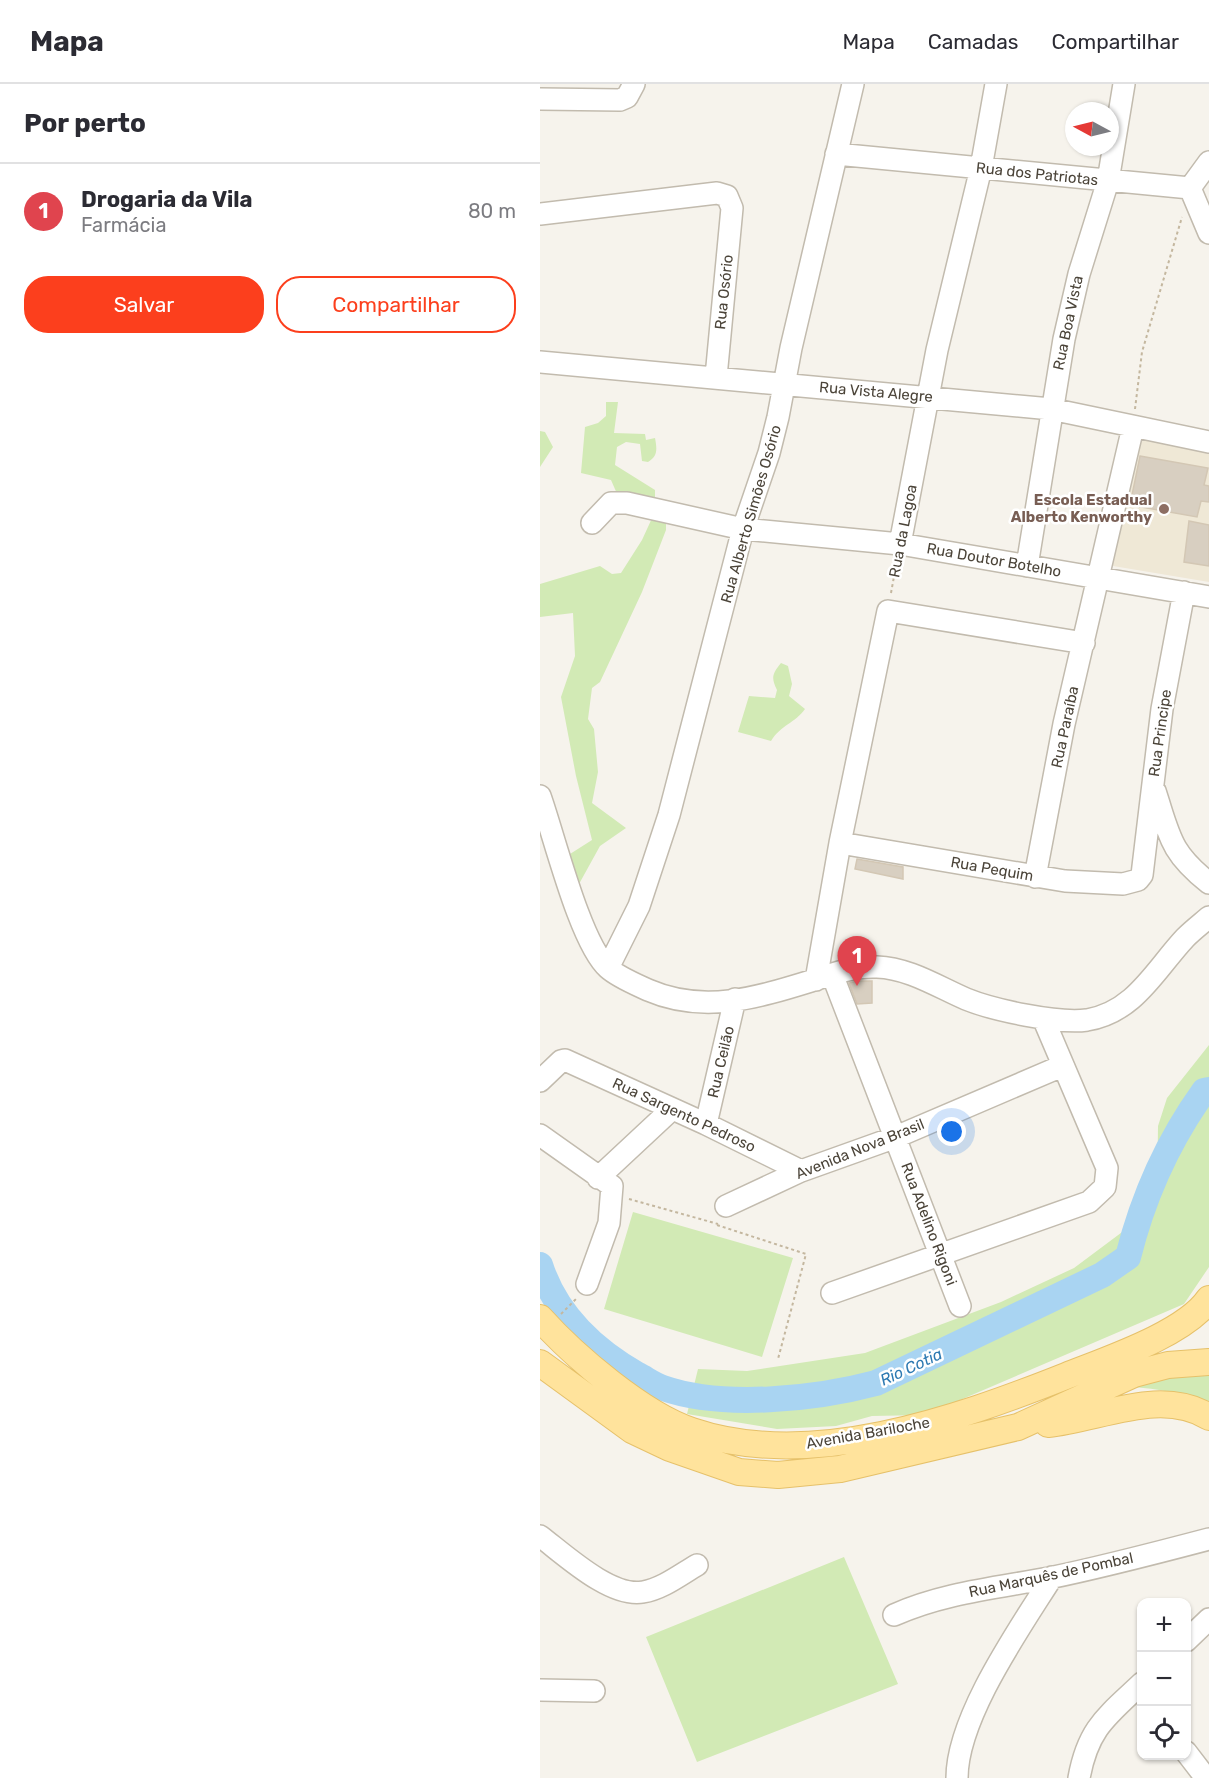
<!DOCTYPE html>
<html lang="pt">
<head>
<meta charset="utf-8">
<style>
  :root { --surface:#fff; --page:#f7f7f7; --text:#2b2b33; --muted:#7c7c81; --line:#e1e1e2; --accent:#fc3f1d }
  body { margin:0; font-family:Rubik,sans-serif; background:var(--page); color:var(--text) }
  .controls { position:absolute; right:18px; bottom:18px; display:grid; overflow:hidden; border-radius:12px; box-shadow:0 2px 4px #0004 }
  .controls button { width:54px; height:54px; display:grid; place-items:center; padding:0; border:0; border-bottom:2px solid var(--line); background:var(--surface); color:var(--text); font:30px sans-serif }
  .compass { position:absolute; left:525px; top:18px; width:54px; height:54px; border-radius:50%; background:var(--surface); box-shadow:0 2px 4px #0004; rotate:277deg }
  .you { position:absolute; left:412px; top:1048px; width:21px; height:21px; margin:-15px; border:4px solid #fff; border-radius:50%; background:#1a73e8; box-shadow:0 0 0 9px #1a73e833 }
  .badge { display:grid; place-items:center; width:39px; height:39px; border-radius:50%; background:var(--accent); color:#fff; font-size:20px; font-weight:700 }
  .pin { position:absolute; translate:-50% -50px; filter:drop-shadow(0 2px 3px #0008) }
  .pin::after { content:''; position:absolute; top:32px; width:21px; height:18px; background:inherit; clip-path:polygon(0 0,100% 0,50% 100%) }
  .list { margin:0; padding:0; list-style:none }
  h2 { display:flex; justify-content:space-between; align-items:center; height:78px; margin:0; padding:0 24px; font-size:26px }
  h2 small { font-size:20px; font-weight:400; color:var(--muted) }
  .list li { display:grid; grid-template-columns:39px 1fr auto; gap:18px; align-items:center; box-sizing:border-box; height:96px; padding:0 24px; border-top:2px solid var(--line) }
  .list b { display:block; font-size:22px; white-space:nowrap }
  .list p { margin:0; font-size:20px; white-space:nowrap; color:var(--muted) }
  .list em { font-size:20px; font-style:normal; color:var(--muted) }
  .actions { display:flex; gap:12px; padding:18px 24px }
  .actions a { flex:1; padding:14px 0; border:2px solid var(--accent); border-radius:24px; text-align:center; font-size:21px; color:var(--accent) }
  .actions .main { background:var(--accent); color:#fff }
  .icon { flex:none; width:33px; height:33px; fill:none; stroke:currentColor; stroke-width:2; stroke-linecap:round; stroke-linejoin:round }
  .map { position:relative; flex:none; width:669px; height:1694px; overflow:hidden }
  header { display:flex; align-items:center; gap:36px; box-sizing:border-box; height:84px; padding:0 30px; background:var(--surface); border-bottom:2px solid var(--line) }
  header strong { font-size:28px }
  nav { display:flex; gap:33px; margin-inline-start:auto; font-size:21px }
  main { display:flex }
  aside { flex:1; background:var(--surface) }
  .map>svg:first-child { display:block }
  .education { fill:#efe8d6 }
  .green { fill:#d2eab5 }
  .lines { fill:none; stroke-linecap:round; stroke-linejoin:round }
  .river { stroke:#a9d4f2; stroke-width:26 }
  .building { fill:#d8cfc1; stroke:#d3c7b4; stroke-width:1.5 }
  .minor-casing { stroke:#c2bbae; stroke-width:24 }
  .major-casing { stroke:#e6c16a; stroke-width:28 }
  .path { stroke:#c4b79f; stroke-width:2; stroke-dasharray:3 3; stroke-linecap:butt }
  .minor { stroke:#fff; stroke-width:21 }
  .major { stroke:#ffe39c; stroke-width:26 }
  .education-dot { fill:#8d6e63; stroke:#fff; stroke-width:2 }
  .labels { text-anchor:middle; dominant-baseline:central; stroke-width:5; stroke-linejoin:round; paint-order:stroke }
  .street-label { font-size:15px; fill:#4b4439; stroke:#fff }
  .education-label { font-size:15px; font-weight:bold; fill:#785e54; stroke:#fff; text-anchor:end }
  .water-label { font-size:16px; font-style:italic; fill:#2e7ab2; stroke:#fff }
</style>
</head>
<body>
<header>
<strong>Mapa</strong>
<nav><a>Mapa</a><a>Camadas</a><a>Compartilhar</a></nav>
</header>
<main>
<aside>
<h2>Por perto<small></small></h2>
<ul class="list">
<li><span class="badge" style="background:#e0444e">1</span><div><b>Drogaria da Vila</b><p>Farmácia</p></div><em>80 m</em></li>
</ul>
<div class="actions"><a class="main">Salvar</a><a>Compartilhar</a></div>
</aside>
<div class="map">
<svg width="669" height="1694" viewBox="0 0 669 1694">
  <rect width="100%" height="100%" fill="#f6f3ec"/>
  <path class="education" d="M594,353L669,368V498L567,481Z"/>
  <path class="green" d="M66,318H78L74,349L105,350L106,356L115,354C117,365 118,372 108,378L102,377L100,360L86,358L77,363L75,381L115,406V421L78,412L71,396L41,389L45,343L58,339L66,332Z
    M0,347L5,348L13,363L0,383Z
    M113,432L126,434V446L102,508L60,598L52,604L48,635L54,645L58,688L52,719L86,744L60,762L39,800L30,770L52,756L36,692L21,613L35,572L33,529L0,533V500L60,482L72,490L81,489L102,456Z
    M241,579L248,582L252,600L249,612L265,625C255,639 241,641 231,657L198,648L209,612L235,614L237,606C231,594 232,590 241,579Z
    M669,961V1183L644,1220L385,1331L332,1332L296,1342L237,1345L147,1330L158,1285L207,1287L325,1269L461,1218L534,1184L617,1122L618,1042L627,1014Z
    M93,1128L253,1174L222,1273L64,1225Z
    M669,1285V1321C643,1308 619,1305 590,1303L631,1290Z
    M304,1473L358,1600L157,1678L106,1553Z"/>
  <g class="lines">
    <path class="river" d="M0,1181C16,1231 54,1266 98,1291C106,1295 114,1301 123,1304C183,1325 276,1315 336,1299L562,1191L588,1173C603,1113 628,1057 664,1007L669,1006"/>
  </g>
  <path class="building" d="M600,372L668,384L664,401L669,402V418L661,417L657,433L590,421Z
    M649,437L669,441V482L644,478Z
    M317,775L363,783V795L315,785Z
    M318,897H332V919L317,920L309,899Z"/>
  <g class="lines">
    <g class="minor-casing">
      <path id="minor" d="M0,15L80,16L87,13L94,0
        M296,70L650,104
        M650,104L669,149
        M650,104L669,78
        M0,130L177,109L187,112L192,124L176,293
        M0,278L511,325L669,358
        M52,439L71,419H87L203,445L360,460L669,513
        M360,460L397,266L441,84L456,0
        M487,482L524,255L539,190L568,97L584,0
        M615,707C630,753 630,768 669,799
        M0,712C14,751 40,859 68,884C78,893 95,900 108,906C163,930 216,914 271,897C292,890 314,882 337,883C369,884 398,903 426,915C453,926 518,940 547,936C595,928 615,886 645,854C653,846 661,840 669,833
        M300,759L525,797L583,800L598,796L602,791L622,625L644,508
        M495,793L524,640L593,343
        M68,884L99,822L129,731L203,445L229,369L238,333L251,264L313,0
        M292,890L420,1222
        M276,896L300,759L348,527L544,559
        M0,997L21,977L25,976L166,1040L261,1087
        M166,1040L195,915
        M0,1051L72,1102L69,1139L47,1200
        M58,1094L132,1025
        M186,1122L261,1087L356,1053L522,982
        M292,1209L549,1118L565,1103L567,1084L503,934
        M0,1452C25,1471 71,1514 103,1508C122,1505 140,1491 157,1481
        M354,1531C403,1509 456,1504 509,1494C563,1483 616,1469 669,1455
        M646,1557L669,1535
        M0,1606L54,1607
        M646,1668L666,1694
        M417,1694C417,1633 480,1544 512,1493
        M539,1694C548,1644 567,1632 602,1599"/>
    </g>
    <g class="major-casing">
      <path id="major" d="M0,1234C34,1272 103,1331 152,1347C270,1387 415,1336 526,1292C566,1276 645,1250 669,1215
        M0,1279L92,1346L130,1364L199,1388L238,1391L300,1385L478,1343L594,1290L628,1281L669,1278
        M508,1340C559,1335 621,1303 669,1333"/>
    </g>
    <path class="path" d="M595,325L602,268L642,133
      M351,509L357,476
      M89,1115L178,1140
      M177,1141L266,1170L238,1275
      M21,1230L36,1215"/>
    <use href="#minor" class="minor"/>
    <use href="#major" class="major"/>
  </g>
  <circle class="education-dot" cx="624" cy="425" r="6"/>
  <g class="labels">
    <g class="street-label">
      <text transform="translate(497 90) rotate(6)">Rua dos Patriotas</text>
      <text transform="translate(184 208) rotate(-84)">Rua Osório</text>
      <text transform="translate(528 239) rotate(-78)">Rua Boa Vista</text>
      <text transform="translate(336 308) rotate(5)">Rua Vista Alegre</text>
      <text transform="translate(211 430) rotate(-74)">Rua Alberto Simões Osório</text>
      <text transform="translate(363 447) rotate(-79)">Rua da Lagoa</text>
      <text transform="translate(454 476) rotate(10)">Rua Doutor Botelho</text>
      <text transform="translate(525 643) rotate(-78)">Rua Paraíba</text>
      <text transform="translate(620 649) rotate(-82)">Rua Principe</text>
      <text transform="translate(452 785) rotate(10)">Rua Pequim</text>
      <text transform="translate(181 978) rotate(-77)">Rua Ceilão</text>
      <text transform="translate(144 1031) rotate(25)">Rua Sargento Pedroso</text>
      <text transform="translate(320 1065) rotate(-22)">Avenida Nova Brasil</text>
      <text transform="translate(389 1140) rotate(69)">Rua Adelino Rigoni</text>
      <text transform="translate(328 1349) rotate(-10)">Avenida Bariloche</text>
      <text transform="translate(511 1491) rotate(-12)">Rua Marquês de Pombal</text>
    </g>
    <g class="education-label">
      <text x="612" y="416">Escola Estadual<tspan x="612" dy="17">Alberto Kenworthy</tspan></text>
    </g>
    <g class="water-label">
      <text transform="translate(371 1283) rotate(-25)">Rio Cotia</text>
    </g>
  </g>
</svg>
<div class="controls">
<button>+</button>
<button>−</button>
<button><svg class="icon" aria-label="locate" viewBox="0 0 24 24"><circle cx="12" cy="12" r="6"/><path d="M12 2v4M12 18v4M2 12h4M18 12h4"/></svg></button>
</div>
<svg class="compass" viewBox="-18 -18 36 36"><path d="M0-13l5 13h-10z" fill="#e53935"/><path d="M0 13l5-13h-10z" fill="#7c7c81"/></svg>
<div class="you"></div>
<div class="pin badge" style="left:317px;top:902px;background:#e0444e">1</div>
</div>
</main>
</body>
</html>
